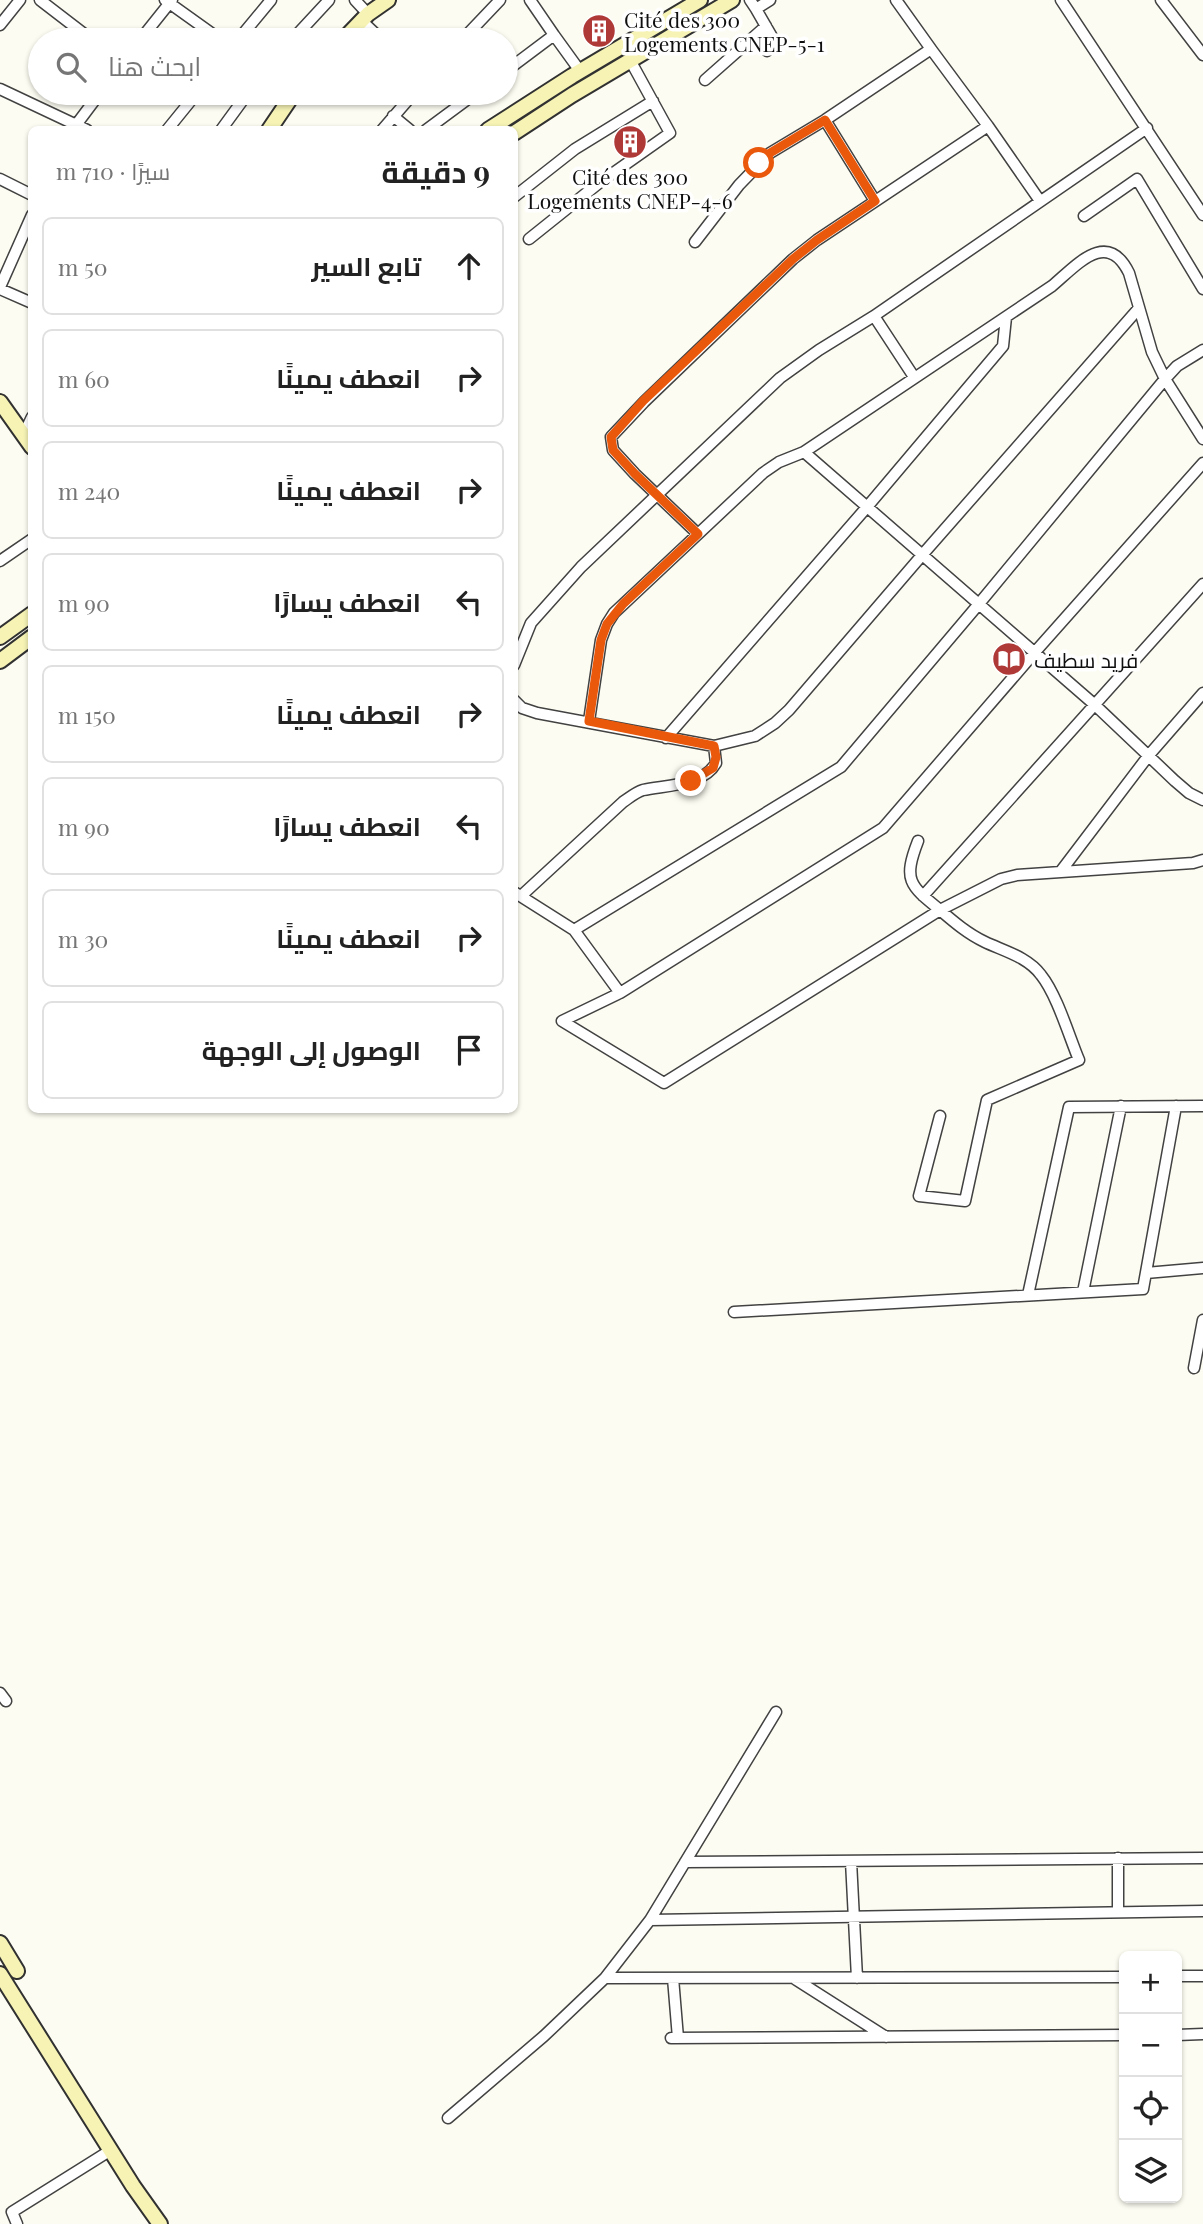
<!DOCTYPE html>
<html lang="ar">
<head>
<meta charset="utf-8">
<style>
  :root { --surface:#fff; --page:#f6f6f6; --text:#222; --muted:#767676; --line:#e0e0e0 }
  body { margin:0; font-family:"Playfair Display",Cairo,serif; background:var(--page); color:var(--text); direction:rtl }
  .controls { position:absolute; right:21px; bottom:21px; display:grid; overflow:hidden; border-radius:10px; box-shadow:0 2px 5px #0004 }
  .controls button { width:63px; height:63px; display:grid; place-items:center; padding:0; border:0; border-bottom:2px solid var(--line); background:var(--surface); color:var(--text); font:35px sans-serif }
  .stop { position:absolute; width:21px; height:21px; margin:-16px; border:5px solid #ea580c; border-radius:50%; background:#fff }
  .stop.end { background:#ea580c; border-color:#fff; box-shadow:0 2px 7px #0008 }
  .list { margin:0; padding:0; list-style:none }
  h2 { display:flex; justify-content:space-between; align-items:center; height:91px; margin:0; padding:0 28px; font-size:30px }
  h2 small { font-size:23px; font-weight:400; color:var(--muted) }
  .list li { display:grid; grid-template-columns:46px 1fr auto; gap:21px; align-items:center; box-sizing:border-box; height:98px; margin:0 14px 14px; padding:0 14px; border:2px solid var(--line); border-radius:10px }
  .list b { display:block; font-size:26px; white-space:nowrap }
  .list em { font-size:23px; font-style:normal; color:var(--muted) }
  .icon { flex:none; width:38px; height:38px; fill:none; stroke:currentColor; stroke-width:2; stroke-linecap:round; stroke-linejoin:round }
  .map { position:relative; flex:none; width:1203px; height:2224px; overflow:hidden; direction:ltr }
  .search { position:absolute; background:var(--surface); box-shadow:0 2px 5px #0004; left:28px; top:28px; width:490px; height:77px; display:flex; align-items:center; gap:18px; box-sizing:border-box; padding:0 24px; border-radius:38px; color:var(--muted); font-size:26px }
  .panel { position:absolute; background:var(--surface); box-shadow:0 2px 5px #0004; left:28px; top:126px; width:490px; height:987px; border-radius:10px; direction:rtl }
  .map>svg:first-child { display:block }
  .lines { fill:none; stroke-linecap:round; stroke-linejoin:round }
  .street-casing { stroke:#424242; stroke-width:13 }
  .secondary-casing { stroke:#313131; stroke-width:18 }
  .street { stroke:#fff; stroke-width:10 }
  .secondary { stroke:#f6f3b5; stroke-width:14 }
  .route { stroke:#ea580c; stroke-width:9 }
  .labels { text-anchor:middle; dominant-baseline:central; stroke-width:7; stroke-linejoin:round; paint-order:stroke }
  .poi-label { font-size:21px; fill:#0f0f0f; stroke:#fff; text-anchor:start }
</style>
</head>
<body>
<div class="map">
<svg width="1203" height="2224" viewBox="0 0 1203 2224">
  <rect width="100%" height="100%" fill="#fdfcf2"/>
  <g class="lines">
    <g class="street-casing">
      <path id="street" d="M40,0L92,40
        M165,0L221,40
        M355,0L368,14
        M750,0L756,9
        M1061,0L1203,215
        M1161,0L1203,55
        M362,21L382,40
        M0,25L20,0
        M554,35L580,71
        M140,40L172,0
        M238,40L271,0
        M292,40L329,0
        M462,40L500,0
        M931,49L988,126
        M767,51L775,42L756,9L770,0
        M506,71L554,35L530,0
        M705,80L766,26
        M0,89L87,130
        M393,116L410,130
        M825,120L875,201
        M73,129L100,93
        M167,130L197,93
        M221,130L248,93
        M382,130L414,93
        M426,130L476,93
        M0,179L32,195
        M514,197L575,149L653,101
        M1084,216L1137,179L1203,289
        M529,239L599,183L670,133L630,60
        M695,242L739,185L770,153L825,120L931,49L896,0
        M0,287L32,215
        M0,289L32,303
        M874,316L914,377
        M23,436L32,417
        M804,452L1095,705L1175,781L1189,793L1203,800
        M698,534L635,474L613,450L611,437L644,402L793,259L817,240L988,126L1040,201
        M0,561L32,539
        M514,665L531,623L581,567L780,378L819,350L874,316L1147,128
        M514,700L522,708L537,713L714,746L755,736L775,723L789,710L923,554L1139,308
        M589,721L601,640L607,624L614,613L763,473L779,462L804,452L1052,286C1076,266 1107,228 1129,273L1152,352L1165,379L1203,439
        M666,738L867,507L1003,346L1006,317
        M918,841C903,880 909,885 940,910L1001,879L1017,875L1193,863L1203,860
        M1061,871L1149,755L1203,693
        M514,892L574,930L620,993L562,1021L664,1083L940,910C954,922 968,934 985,942C1004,951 1028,957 1041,975C1057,995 1069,1036 1079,1060L987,1100L965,1201L919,1196L940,1116
        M521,896L623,802C629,798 636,792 643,790C666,785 703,786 716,763L714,746
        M923,896L1203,584
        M574,930L841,767L978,605L1165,379L1177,366L1203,350
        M620,993L883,828L1035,652L1203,463
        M1146,1273L1203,1268
        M1083,1292L1121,1106
        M1028,1295L1069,1107L1203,1106
        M734,1312L1143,1289L1176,1106
        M1194,1368L1203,1320
        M0,1693L6,1701
        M851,1861L857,1978
        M685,1862L1203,1858
        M1118,1912V1858
        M650,1920L1203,1911
        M1177,1976H1203
        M605,1978L1124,1977
        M673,1978L678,2038
        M795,1979L886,2037
        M1177,2035L1203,2034
        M671,2038L1124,2035
        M448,2118L544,2036L605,1978L650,1920L776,1712
        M17,2224L12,2212L111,2150"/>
    </g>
    <g class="secondary-casing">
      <path id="secondary" d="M343,40L368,14L388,0
        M269,130L294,93
        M488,130L572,76L700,0
        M514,133L572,95L732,0
        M0,402L32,447
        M0,637L32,614
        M0,661L32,637
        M0,1943L17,1971
        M0,1974L133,2186L160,2224"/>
    </g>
    <use href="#street" class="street"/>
    <use href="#secondary" class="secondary"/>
  </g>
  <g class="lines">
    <path class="route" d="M691,781L713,768L716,757L714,746L589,721L601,640L607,624L623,604L698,534L635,474L613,450L611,437L643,401L793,259L817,240L875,201L825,120L770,153L759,163"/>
  </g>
  <defs>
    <g id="building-disc" transform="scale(1.75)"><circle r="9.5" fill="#af3937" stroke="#fff"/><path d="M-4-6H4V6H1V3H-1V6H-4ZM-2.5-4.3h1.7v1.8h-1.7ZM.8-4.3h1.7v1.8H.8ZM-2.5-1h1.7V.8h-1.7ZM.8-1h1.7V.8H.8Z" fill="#fff"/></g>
    <g id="library-disc" transform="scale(1.75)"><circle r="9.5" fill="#af3937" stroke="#fff"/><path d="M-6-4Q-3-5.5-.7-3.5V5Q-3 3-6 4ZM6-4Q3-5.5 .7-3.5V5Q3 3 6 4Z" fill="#fff"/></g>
  </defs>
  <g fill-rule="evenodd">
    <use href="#building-disc" x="599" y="31"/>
    <use href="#building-disc" x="630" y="142"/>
    <use href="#library-disc" x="1009" y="659"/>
  </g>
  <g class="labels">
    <g class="poi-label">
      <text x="624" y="19">Cité des 300<tspan x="624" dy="24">Logements CNEP-5-1</tspan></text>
      <text x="630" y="176" text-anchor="middle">Cité des 300<tspan x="630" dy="24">Logements CNEP-4-6</tspan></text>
      <text x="1034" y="659">فريد سطيف</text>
    </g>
  </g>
</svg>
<div class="controls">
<button>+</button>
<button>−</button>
<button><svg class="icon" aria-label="locate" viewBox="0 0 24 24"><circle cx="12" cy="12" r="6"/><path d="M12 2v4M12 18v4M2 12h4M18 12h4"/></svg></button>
<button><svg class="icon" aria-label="layers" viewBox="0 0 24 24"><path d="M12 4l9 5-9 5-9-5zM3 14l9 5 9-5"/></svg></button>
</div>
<div class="stop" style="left:759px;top:163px"></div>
<div class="stop end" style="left:691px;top:781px"></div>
<div class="search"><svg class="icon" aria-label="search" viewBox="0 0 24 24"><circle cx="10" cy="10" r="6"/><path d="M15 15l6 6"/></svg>ابحث هنا</div>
<section class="panel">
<h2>9 دقيقة<small>سيرًا · 710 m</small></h2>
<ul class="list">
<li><svg class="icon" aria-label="ahead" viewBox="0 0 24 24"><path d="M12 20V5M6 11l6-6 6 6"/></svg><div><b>تابع السير</b></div><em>50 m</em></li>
<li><svg class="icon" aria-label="right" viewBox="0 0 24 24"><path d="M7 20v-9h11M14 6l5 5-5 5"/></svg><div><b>انعطف يمينًا</b></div><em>60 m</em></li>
<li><svg class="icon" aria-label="right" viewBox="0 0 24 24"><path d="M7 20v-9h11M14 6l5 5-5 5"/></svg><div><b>انعطف يمينًا</b></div><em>240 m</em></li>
<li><svg class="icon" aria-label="left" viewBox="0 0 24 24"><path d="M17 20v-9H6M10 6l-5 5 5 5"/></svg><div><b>انعطف يسارًا</b></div><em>90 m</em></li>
<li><svg class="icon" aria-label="right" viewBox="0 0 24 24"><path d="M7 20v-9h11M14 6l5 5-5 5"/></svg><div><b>انعطف يمينًا</b></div><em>150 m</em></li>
<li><svg class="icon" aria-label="left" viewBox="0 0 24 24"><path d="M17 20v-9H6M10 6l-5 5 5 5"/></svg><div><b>انعطف يسارًا</b></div><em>90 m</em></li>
<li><svg class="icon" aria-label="right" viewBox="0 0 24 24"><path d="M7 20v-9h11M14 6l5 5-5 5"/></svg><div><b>انعطف يمينًا</b></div><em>30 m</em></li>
<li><svg class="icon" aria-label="arrive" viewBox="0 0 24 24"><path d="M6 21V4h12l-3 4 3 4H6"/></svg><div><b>الوصول إلى الوجهة</b></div></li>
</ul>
</section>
</div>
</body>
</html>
